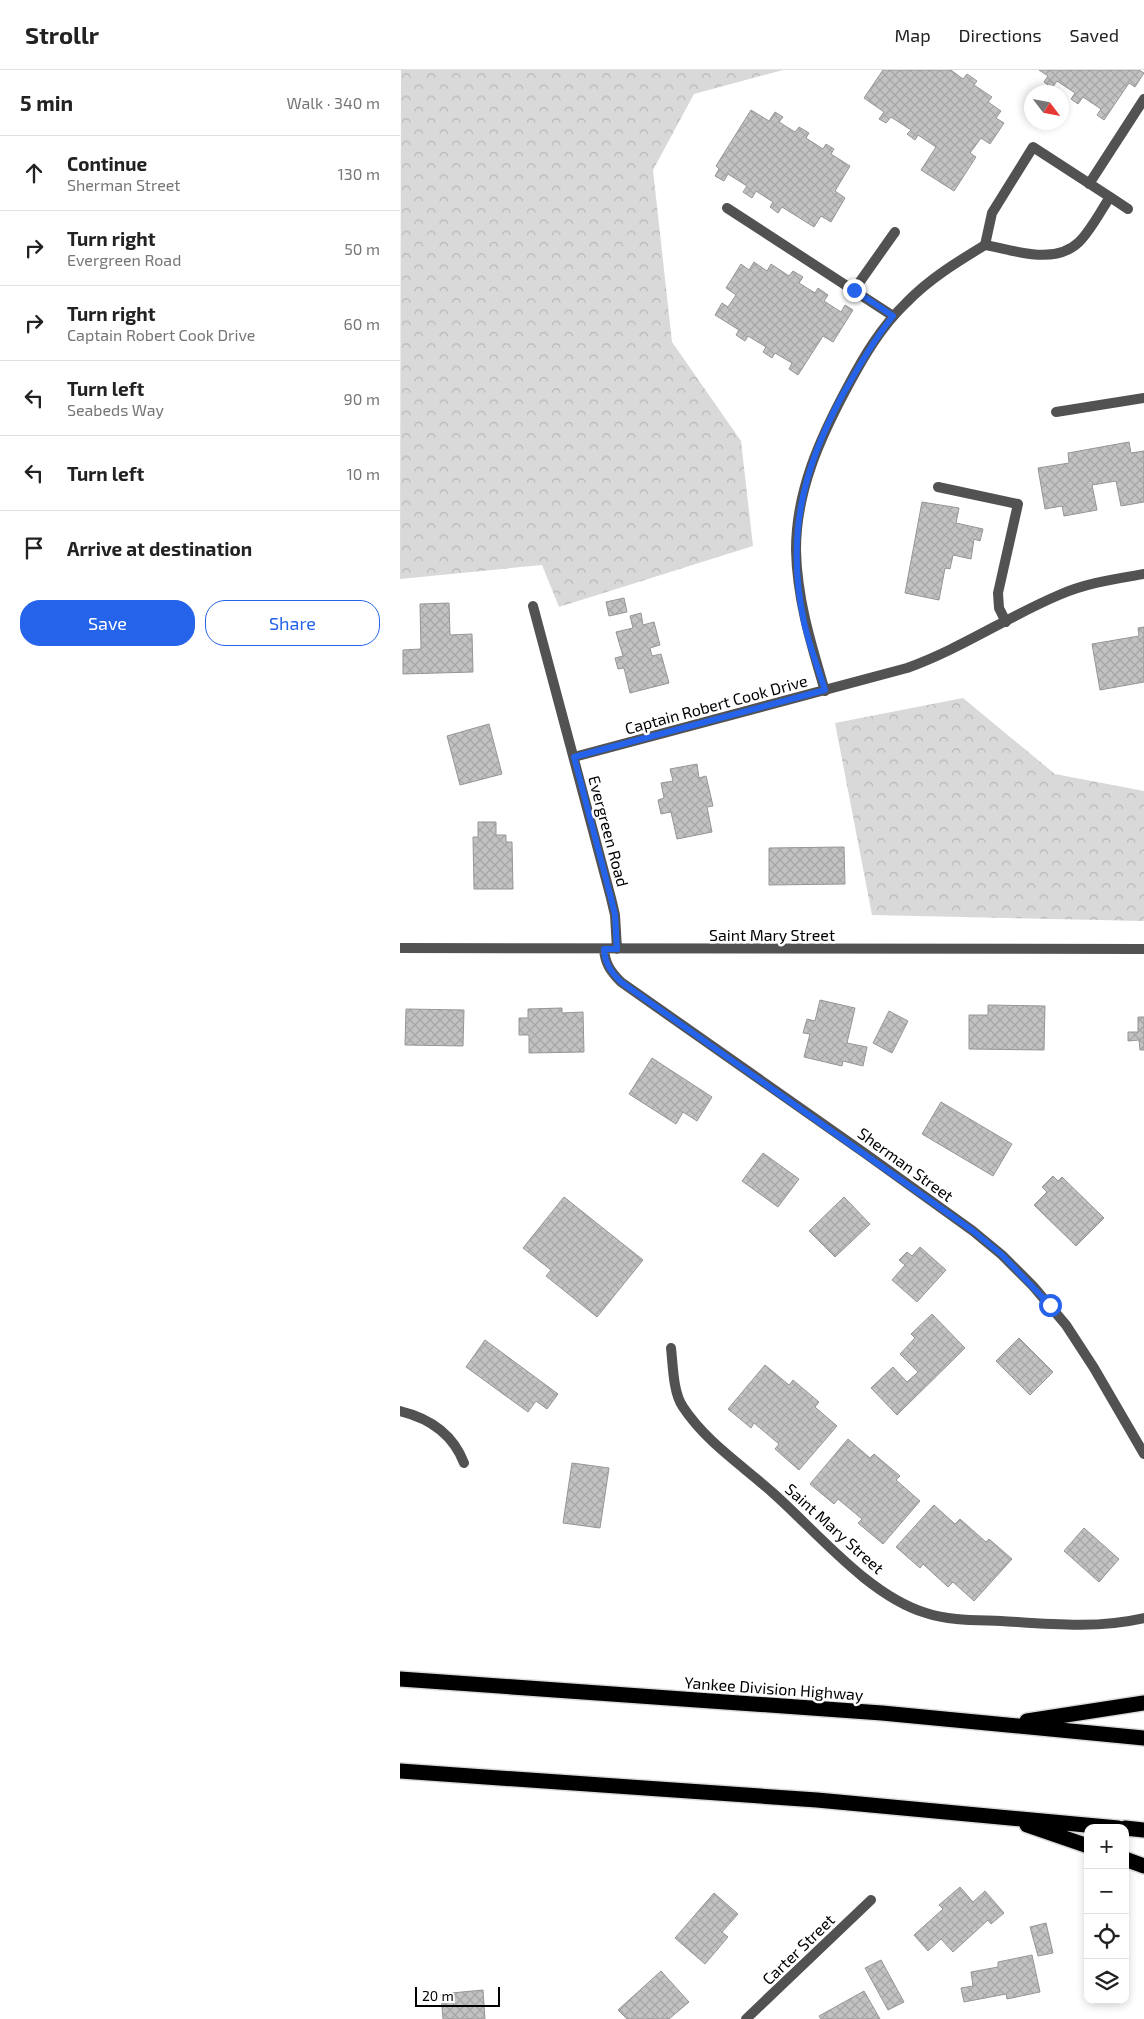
<!DOCTYPE html>
<html lang="en">
<head>
<meta charset="utf-8">
<style>
  :root { --surface:#fff; --page:#f2f2f2; --text:#222; --muted:#767676; --line:#e0e0e0; --accent:#2563eb }
  body { margin:0; font-family:"Exo 2",sans-serif; background:var(--page); color:var(--text) }
  .controls { position:absolute; right:15px; bottom:15px; display:grid; overflow:hidden; border-radius:10px; box-shadow:0 2px 8px #0003 }
  .controls button { width:45px; height:45px; display:grid; place-items:center; padding:0; border:0; border-bottom:1px solid var(--line); background:var(--surface); color:var(--text); font:25px sans-serif }
  .compass { position:absolute; left:624px; top:15px; width:45px; height:45px; border-radius:50%; background:var(--surface); box-shadow:0 2px 8px #0003; rotate:122deg }
  .scale { position:absolute; left:15px; bottom:12px; width:85px; box-sizing:border-box; padding-left:5px; border:2px solid #000; border-top:0; font-size:14px; line-height:18px; white-space:nowrap; color:#000; -webkit-text-stroke:4px #fff; paint-order:stroke }
  .stop { position:absolute; width:15px; height:15px; margin:-11px; border:4px solid #2563eb; border-radius:50%; background:#fff }
  .stop.end { background:#2563eb; border-color:#fff; box-shadow:0 1px 5px #0008 }
  .list { margin:0; padding:0; list-style:none }
  h2 { display:flex; justify-content:space-between; align-items:center; height:65px; margin:0; padding:0 20px; font-size:21px }
  h2 small { font-size:16px; font-weight:400; color:var(--muted) }
  .list li { display:grid; grid-template-columns:32px 1fr auto; gap:15px; align-items:center; box-sizing:border-box; height:75px; padding:0 20px; border-top:1px solid var(--line) }
  .list b { display:block; font-size:19px; white-space:nowrap }
  .list p { margin:0; font-size:16px; white-space:nowrap; color:var(--muted) }
  .list em { font-size:16px; font-style:normal; color:var(--muted) }
  .actions { display:flex; gap:10px; padding:15px 20px }
  .actions a { flex:1; padding:11px 0; border:1px solid var(--accent); border-radius:20px; text-align:center; font-size:18px; color:var(--accent) }
  .actions .main { background:var(--accent); color:#fff }
  .icon { flex:none; width:28px; height:28px; fill:none; stroke:currentColor; stroke-width:2; stroke-linecap:round; stroke-linejoin:round }
  .map { position:relative; flex:none; width:744px; height:1949px; overflow:hidden }
  header { display:flex; align-items:center; gap:30px; box-sizing:border-box; height:70px; padding:0 25px; background:var(--surface); border-bottom:1px solid var(--line) }
  header strong { font-size:24px }
  nav { display:flex; gap:28px; margin-inline-start:auto; font-size:18px }
  main { display:flex }
  aside { flex:1; background:var(--surface) }
  .map>svg:first-child { display:block }
  .forest { fill:url(#forest-crowns) }
  .building { fill:url(#building-cross-hatch); stroke:#969696 }
  .lines { fill:none; stroke-linecap:round; stroke-linejoin:round }
  .motorway-casing { stroke:#dbdbdb; stroke-width:18 }
  .service { stroke:#525252; stroke-width:10 }
  .minor { stroke:#525252; stroke-width:10 }
  .motorway { stroke:#000; stroke-width:15 }
  .route { stroke:#2563eb; stroke-width:6 }
  .labels { text-anchor:middle; dominant-baseline:central; stroke-width:5; stroke-linejoin:round; paint-order:stroke }
  .street-label { font-size:16px; fill:#000; stroke:#fff }
</style>
</head>
<body>
<header>
<strong>Strollr</strong>
<nav><a>Map</a><a>Directions</a><a>Saved</a></nav>
</header>
<main>
<aside>
<h2>5 min<small>Walk · 340 m</small></h2>
<ul class="list">
<li><svg class="icon" aria-label="ahead" viewBox="0 0 24 24"><path d="M12 20V5M6 11l6-6 6 6"/></svg><div><b>Continue</b><p>Sherman Street</p></div><em>130 m</em></li>
<li><svg class="icon" aria-label="right" viewBox="0 0 24 24"><path d="M7 20v-9h11M14 6l5 5-5 5"/></svg><div><b>Turn right</b><p>Evergreen Road</p></div><em>50 m</em></li>
<li><svg class="icon" aria-label="right" viewBox="0 0 24 24"><path d="M7 20v-9h11M14 6l5 5-5 5"/></svg><div><b>Turn right</b><p>Captain Robert Cook Drive</p></div><em>60 m</em></li>
<li><svg class="icon" aria-label="left" viewBox="0 0 24 24"><path d="M17 20v-9H6M10 6l-5 5 5 5"/></svg><div><b>Turn left</b><p>Seabeds Way</p></div><em>90 m</em></li>
<li><svg class="icon" aria-label="left" viewBox="0 0 24 24"><path d="M17 20v-9H6M10 6l-5 5 5 5"/></svg><div><b>Turn left</b></div><em>10 m</em></li>
<li><svg class="icon" aria-label="arrive" viewBox="0 0 24 24"><path d="M6 21V4h12l-3 4 3 4H6"/></svg><div><b>Arrive at destination</b></div></li>
</ul>
<div class="actions"><a class="main">Save</a><a>Share</a></div>
</aside>
<div class="map">
<svg width="744" height="1949" viewBox="0 0 744 1949">
  <defs>
    <pattern id="forest-crowns" width="20" height="18" patternUnits="userSpaceOnUse" patternTransform="scale(1.25)"><rect width="20" height="18" fill="#d9d9d9"/><path d="M2 6a3 3 0 1 1 6 0M12 15a3 3 0 1 1 6 0" fill="none" stroke="#b8b8b8"/></pattern>
    <pattern id="building-cross-hatch" width="8" height="8" patternUnits="userSpaceOnUse" patternTransform="scale(1.25)"><rect width="8" height="8" fill="#c2c2c2"/><path d="M0 0l8 8M0 8l8-8" fill="none" stroke="#a5a5a5"/></pattern>
  </defs>
  <rect width="100%" height="100%" fill="#fff"/>
  <path class="forest" d="M1,0H383L294,24L253,100L272,272L341,371L353,476L159,537L142,495L0,509Z
    M563,628L655,704L744,721V851L472,845L435,653Z"/>
  <path class="building" d="M483,0H551L563,9L567,4L577,11L574,15L592,27L588,32L601,41L596,48L604,53L590,74L581,68L570,83L576,87L554,121L521,100L536,77L518,65L515,70L507,64L511,60L491,47L486,53L479,49L484,42L464,28Z
    M639,0H739L744,3L735,17L729,13L704,50L697,45L701,39L683,27L678,34L671,29L675,23L657,11L652,18L644,12L648,6Z
    M351,40L369,51L375,42L383,47L379,52L395,62L399,57L409,63L406,68L423,79L426,74L434,79L431,84L450,96L435,121L445,128L431,152L421,146L414,157L382,137L378,143L370,137L373,132L356,121L352,128L343,122L347,116L328,104L324,111L315,106L319,99L316,96Z
    M354,192L367,201L371,194L389,206L393,201L403,207L399,213L415,223L418,218L428,225L424,231L441,242L445,235L453,240L433,272L423,266L398,305L389,299L392,293L375,283L372,288L363,282L366,277L348,266L345,271L336,265L339,260L315,245L322,233L328,237L336,225L326,218L341,194L349,200Z
    M729,372L731,383L744,381V432L721,436L716,411L692,415L697,440L664,446L662,436L645,439L638,398L669,393L668,383Z
    M522,432L559,438L556,453L583,459L580,471L574,469L571,489L553,485L550,499L545,498L539,530L505,523Z
    M224,528L227,542L209,546L206,532Z
    M49,533L50,565L72,564L73,602L3,604V580L21,579L20,534Z
    M241,543L243,555L254,552L260,575L250,578L252,586L261,584L269,613L230,623L224,598L218,599L215,588L223,586L216,562L233,558L230,546Z
    M744,557V612L700,620L692,574L739,566L738,558Z
    M89,654L102,704L60,715L47,666Z
    M297,694L299,708L306,706L313,736L307,737L312,762L277,769L271,742L261,744L258,730L264,728L261,713L273,711L270,699Z
    M78,752H96V765H106V772H112L113,819H74L73,767H78Z
    M444,777L445,814L369,815V778Z
    M420,930L455,938L447,973L467,977L463,996L443,991L442,996L404,987L410,964L403,963L407,949L415,951Z
    M588,935L645,936L644,980L569,979V945H588Z
    M162,938V943L183,942L184,982L129,983V965H119V948H128V939Z
    M6,939L64,940L63,976L5,975Z
    M489,941L508,951L492,983L473,973Z
    M738,947H744V980H740L739,970L728,971V962H738Z
    M252,988L312,1027L297,1051L283,1042L276,1054L229,1024Z
    M541,1032L612,1074L593,1106L522,1064Z
    M363,1083L399,1109L378,1137L342,1111Z
    M653,1106L658,1111L662,1107L704,1148L676,1176L634,1135L647,1122L642,1117Z
    M164,1127L243,1190L197,1247L146,1206L151,1200L123,1178Z
    M444,1127L470,1154L435,1187L409,1161Z
    M520,1177L546,1200L517,1232L492,1210L505,1195L499,1190L507,1182L512,1186Z
    M532,1244L565,1278L497,1345L471,1318L493,1297L507,1312L518,1302L500,1284L515,1268L511,1264Z
    M619,1268L653,1302L630,1325L596,1291Z
    M85,1270L158,1324L147,1339L136,1331L128,1342L66,1297Z
    M365,1295L389,1315L393,1310L419,1332L415,1337L437,1356L399,1400L375,1379L379,1374L354,1353L351,1358L328,1339Z
    M448,1369L470,1388L474,1384L500,1406L496,1410L520,1431L483,1474L458,1453L462,1449L438,1429L434,1434L410,1414Z
    M172,1393L209,1398L200,1458L163,1453Z
    M534,1435L555,1454L560,1449L586,1472L589,1469L612,1489L574,1531L553,1512L548,1517L523,1494L520,1498L496,1477Z
    M684,1458L719,1489L699,1512L664,1481Z
    M560,1817L573,1832L585,1821L604,1843L591,1854L588,1850L553,1882L541,1869L528,1881L514,1865L543,1839L539,1835Z
    M314,1823L338,1844L322,1862L328,1867L305,1894L275,1868Z
    M646,1853L653,1883L638,1886L630,1857Z
    M632,1885L640,1922L607,1929L606,1924L564,1932L561,1918L573,1916L571,1902L598,1897V1892Z
    M481,1890L504,1932L488,1940L465,1898Z
    M261,1901L289,1932L269,1949H227L218,1940Z
    M83,1920L85,1949H43L41,1924Z
    M464,1921L480,1949H421L419,1946Z"/>
  <g class="lines">
    <g class="motorway-casing">
      <path id="motorway" d="M0,1609L482,1643L744,1668
        M627,1651L744,1633
        M0,1701L417,1730L718,1758
        M627,1755L688,1776
        M725,1758L744,1760
        M725,1789L744,1796"/>
    </g>
    <path class="service" d="M633,77L710,127C700,142 691,160 679,172C654,196 614,180 585,175L592,143Z
      M689,114L744,29
      M710,127L728,139
      M327,138L493,246
      M454,220L495,162
      M656,342L744,328
      M538,417L618,434L598,523L599,538L606,552"/>
    <path class="minor" d="M133,536L211,828L215,845L217,879
      M425,621C411,574 397,529 396,480C396,421 420,368 448,316C464,286 481,257 506,233C529,209 557,192 585,175
      M174,687L507,598C560,579 607,547 659,525C686,513 715,509 744,504
      M0,878L744,879
      M204,879C205,894 211,902 221,912L466,1084L573,1161L602,1185L633,1216L666,1255L694,1298L744,1384
      M271,1278C273,1295 273,1323 283,1337C306,1372 342,1395 373,1423C417,1462 469,1526 526,1543C550,1551 577,1550 601,1551C649,1554 696,1559 744,1548
      M0,1341C29,1348 53,1364 64,1393
      M346,1949L471,1830"/>
    <use href="#motorway" class="motorway"/>
  </g>
  <g class="lines">
    <path class="route" d="M454,220L493,246C473,271 458,298 442,326C402,400 386,467 404,552C409,575 418,598 425,620L174,687L211,828L215,845L217,879H204C205,894 211,902 221,912L573,1161L602,1185L650,1235"/>
  </g>
  <g class="labels">
    <g class="street-label">
      <text transform="translate(316 634) rotate(-15)">Captain Robert Cook Drive</text>
      <text transform="translate(209 761) rotate(75)">Evergreen Road</text>
      <text x="372" y="864">Saint Mary Street</text>
      <text transform="translate(506 1094) rotate(36)">Sherman Street</text>
      <text transform="translate(435 1458) rotate(42)">Saint Mary Street</text>
      <text transform="translate(374 1618) rotate(4)">Yankee Division Highway</text>
      <text transform="translate(398 1879) rotate(-44)">Carter Street</text>
    </g>
  </g>
</svg>
<div class="controls">
<button>+</button>
<button>−</button>
<button><svg class="icon" aria-label="locate" viewBox="0 0 24 24"><circle cx="12" cy="12" r="6"/><path d="M12 2v4M12 18v4M2 12h4M18 12h4"/></svg></button>
<button><svg class="icon" aria-label="layers" viewBox="0 0 24 24"><path d="M12 4l9 5-9 5-9-5zM3 14l9 5 9-5"/></svg></button>
</div>
<svg class="compass" viewBox="-18 -18 36 36"><path d="M0-13l5 13h-10z" fill="#e53935"/><path d="M0 13l5-13h-10z" fill="#767676"/></svg>
<div class="scale">20 m</div>
<div class="stop" style="left:650px;top:1235px"></div>
<div class="stop end" style="left:454px;top:220px"></div>
</div>
</main>
</body>
</html>
